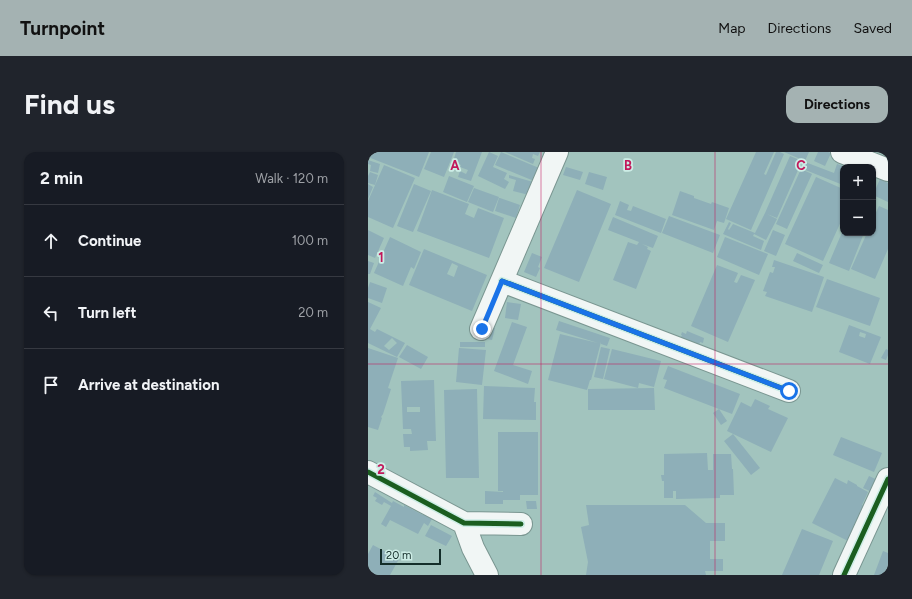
<!DOCTYPE html>
<html lang="en">
<head>
<meta charset="utf-8">
<style>
  :root { --surface:#171b24; --page:#20242c; --text:#f1f3f6; --muted:#9ea1a6; --line:#363941; --accent:#a4b2b2 }
  body { margin:0; font-family:Figtree,sans-serif; background:var(--page); color:var(--text) }
  .controls { position:absolute; right:12px; top:12px; display:grid; overflow:hidden; border-radius:8px; box-shadow:0 1px 3px #0004 }
  .controls button { width:36px; height:36px; display:grid; place-items:center; padding:0; border:0; border-bottom:1px solid var(--line); background:var(--surface); color:var(--text); font:20px sans-serif }
  .scale { position:absolute; left:12px; bottom:10px; width:61px; box-sizing:border-box; padding-left:4px; border:2px solid #142e2a; border-top:0; font-size:11px; line-height:14px; white-space:nowrap; color:#142e2a; -webkit-text-stroke:3px #cdede6; paint-order:stroke }
  .stop { position:absolute; width:12px; height:12px; margin:-9px; border:3px solid #1a73e8; border-radius:50%; background:#fff }
  .stop.end { background:#1a73e8; border-color:#fff; box-shadow:0 1px 4px #0008 }
  .list { margin:0; padding:0; list-style:none }
  h2 { display:flex; justify-content:space-between; align-items:center; height:52px; margin:0; padding:0 16px; font-size:17px }
  h2 small { font-size:13px; font-weight:400; color:var(--muted) }
  .list li { display:grid; grid-template-columns:26px 1fr auto; gap:12px; align-items:center; box-sizing:border-box; height:72px; padding:0 16px; border-top:1px solid var(--line) }
  .list b { display:block; font-size:15px; white-space:nowrap }
  .list em { font-size:13px; font-style:normal; color:var(--muted) }
  .icon { flex:none; width:22px; height:22px; fill:none; stroke:currentColor; stroke-width:2; stroke-linecap:round; stroke-linejoin:round }
  .map { position:relative; flex:none; width:520px; height:423px; overflow:hidden; border-radius:12px }
  header { display:flex; align-items:center; gap:24px; box-sizing:border-box; height:56px; padding:0 20px; background:var(--accent); color:#111 }
  header strong { font-size:19px }
  nav { display:flex; gap:22px; margin-inline-start:auto; font-size:14px }
  .intro { display:flex; align-items:center; justify-content:space-between; box-sizing:border-box; height:96px; padding:0 24px }
  h1 { margin:0; font-size:28px }
  .button { padding:10px 18px; border-radius:12px; background:var(--accent); color:#111; font-size:14px; font-weight:700 }
  main { display:flex; gap:24px; padding:0 24px }
  aside { flex:1; background:var(--surface); border-radius:12px; box-shadow:0 1px 3px #0004 }
  .map>svg:first-child { display:block }
  .building { fill:#8eafb8; fill-rule:evenodd }
  .lines { fill:none; stroke-linecap:round; stroke-linejoin:round }
  .street-casing { stroke:#7a9691; stroke-width:24 }
  .street { stroke:#f1f6f5; stroke-width:22 }
  .cycleway-casing { stroke:#cdede6; stroke-width:8 }
  .cycleway { stroke:#1b5e20; stroke-width:5 }
  .route { stroke:#1a73e8; stroke-width:5 }
  .grid { fill:none; stroke:#c2185b; stroke-width:1; stroke-opacity:0.55 }
  .grid-label { font-size:13px; text-anchor:middle; font-weight:bold; fill:#c2185b; stroke:#cdede6; stroke-width:3.5; stroke-linejoin:round; paint-order:stroke }
</style>
</head>
<body>
<header>
<strong>Turnpoint</strong>
<nav><a>Map</a><a>Directions</a><a>Saved</a></nav>
</header>
<div class="intro"><h1>Find us</h1><a class="button">Directions</a></div>
<main>
<aside>
<h2>2 min<small>Walk · 120 m</small></h2>
<ul class="list">
<li><svg class="icon" aria-label="ahead" viewBox="0 0 24 24"><path d="M12 20V5M6 11l6-6 6 6"/></svg><div><b>Continue</b></div><em>100 m</em></li>
<li><svg class="icon" aria-label="left" viewBox="0 0 24 24"><path d="M17 20v-9H6M10 6l-5 5 5 5"/></svg><div><b>Turn left</b></div><em>20 m</em></li>
<li><svg class="icon" aria-label="arrive" viewBox="0 0 24 24"><path d="M6 21V4h12l-3 4 3 4H6"/></svg><div><b>Arrive at destination</b></div></li>
</ul>
</aside>
<div class="map">
<svg width="520" height="423" viewBox="0 0 520 423">
  <rect width="100%" height="100%" fill="#a2c4be"/>
  <path class="building" d="M0,0H61L51,25L0,5Z
    M63,0H86L76,25L56,17Z
    M88,0H114L103,29L90,25L92,19L98,22L100,18L92,15L93,13L85,10Z
    M121,0L130,4L125,15L139,21L136,27L141,30L137,37L110,24Z
    M133,0L171,16L166,29L127,13Z
    M137,0H172L170,4L165,2L164,6L167,7L165,12Z
    M388,0H406L396,22L398,23L408,0H412L416,2L383,78L358,67Z
    M416,0H441L437,9Z
    M450,0H460L463,1L457,14L446,9Z
    M422,4L434,9L409,66L399,62L409,67L398,88L386,82L385,84L396,89L393,98L355,82L361,70L363,71L360,77L361,78L365,72L387,81L397,61Z
    M0,8L12,12L10,21L2,19L3,13L0,12Z
    M437,10L466,21L469,12L475,14V33L435,17Z
    M16,13L47,26L25,76L0,65V49Z
    M198,15L215,20L212,28L195,23Z
    M433,17L444,22L419,77L408,72Z
    M2,20L10,23L7,33L0,31V24Z
    M221,20L239,25L235,38L217,32Z
    M141,23L165,30L161,43L145,39L148,28L141,26Z
    M81,24L106,34L99,50L75,40Z
    M448,25L475,37V65L455,109L417,92Z
    M512,27L520,31V50L505,43Z
    M0,32L5,35L0,47Z
    M46,32L63,39L45,80L29,74Z
    M106,36L131,45L125,60L100,50Z
    M64,38L101,52L97,62L106,66L110,56L136,66L121,106L49,79Z
    M209,38L243,52L211,130L176,116Z
    M312,39L326,44V46L343,52L344,50L361,56L356,71L349,69L346,78L304,63Z
    M131,46H132L152,53L148,66L127,59Z
    M252,49L261,53L259,58L263,59L265,54L298,67L293,81L247,63Z
    M511,54L520,58V97L507,127L483,117L499,81H505V67Z
    M301,64L352,83L345,101L294,81Z
    M245,65L290,84L285,96L274,92L280,95L279,97L283,99L268,137L245,128L260,90L269,93L271,90L240,78Z
    M0,78L16,86L7,106L0,103Z
    M405,78L417,83L408,104L396,99Z
    M475,78V81H496L481,119L461,111Z
    M22,85L53,100L46,117L43,115L35,134L6,121Z
    M357,85L400,102L391,123L349,105Z
    M56,97L119,123L104,159L41,133ZM84,111L90,114L86,125L79,122Z
    M164,101L174,105L170,115L172,116L168,125L156,120Z
    M429,101L455,113L451,121L425,109Z
    M406,108L456,125L444,160L397,144L399,140L395,139L402,120L405,121L407,115H404Z
    M0,109L6,111L2,122H0Z
    M349,113L370,121L366,130L369,131L373,123L387,128L360,190L323,174Z
    M459,127L512,146L502,174L448,155Z
    M2,130L19,136L14,151L0,146V136Z
    M0,150L13,156L2,177L7,180L9,177L37,191L29,205L0,191ZM24,186L29,191L21,198L16,194Z
    M139,150L153,152L150,168L137,166Z
    M191,169L242,186L239,194L233,192V190L223,228H222L219,238L180,228L192,182L230,191L188,178Z
    M144,170L159,175L145,213L164,219L160,232L126,219Z
    M481,173L513,185L502,212L471,200ZM492,180L498,182L497,186L491,184Z
    M116,174L127,176L124,188L113,186Z
    M319,179L336,186L335,191L332,190L330,196L311,189L314,183H313L314,180L318,182Z
    M92,190H117V195H92Z
    M39,193L60,205L53,217L31,205Z
    M233,195L242,197L235,227L226,225Z
    M0,196L30,206L20,236L23,237L15,262L13,265L14,266L10,278L0,275Z
    M91,196L118,198L114,233L88,230Z
    M244,197L293,209L286,235L271,231L270,236L236,227Z
    M518,197L520,198V203L518,208L513,206Z
    M300,214L372,242L364,262L296,236L299,228L295,227Z
    M66,228L68,289H59L60,298L42,299V295H36L35,282H44L43,277H35L33,229ZM39,255H52V260H39Z
    M116,234L167,236L166,250H168V268L115,267Z
    M286,236L287,258H220V237Z
    M109,237L111,326H78L76,238Z
    M387,247L402,254L400,257L420,266L403,300L359,279L373,250L383,255Z
    M351,257L359,269L353,273L345,261Z
    M130,280H170V343H152V348H135V352H117V339L135,340V339H130Z
    M365,282L392,316L383,323L356,289Z
    M473,285L514,301L506,320L465,303Z
    M339,301L340,318H345V302H363L364,317H365L366,343H352V346L308,347V339H305V346H296V329H294L293,323H296V302Z
    M501,324L516,331L504,340L495,336Z
    M467,326L479,332L480,328L489,333V334L500,340L494,353L497,354L480,389L444,371Z
    M7,340L24,351L25,349L36,355V353L55,363L57,361L65,365L60,374L56,371L50,382L22,368L18,375L13,372L23,354L16,350L14,353L7,349L9,346L5,344Z
    M158,349H168L169,357H159Z
    M218,353H317L338,371H357V389H342V407H355V419H337L338,423H218L220,410L213,375L221,373Z
    M63,373L84,384L78,394L57,384Z
    M434,377L465,389L451,423H414Z
    M5,393L31,407L22,423H0V402Z
    M515,399L520,401V423H506Z"/>
  <g class="lines">
    <g class="street-casing">
      <path id="street" d="M474,0L520,18
        M134,129L421,239
        M113,177L189,0
        M0,320L96,371L153,372
        M96,371L105,396L119,423
        M476,423L520,327"/>
    </g>
    <use href="#street" class="street"/>
    <g class="cycleway-casing">
      <path id="cycleway" d="M134,129L421,239
        M0,320L96,371L153,372
        M476,423L520,327"/>
    </g>
    <use href="#cycleway" class="cycleway"/>
  </g>
  <g class="lines">
    <path class="route" d="M114,177L134,129L421,239"/>
  </g>
  <path class="grid" d="M173,0V423M347,0V423M0,212H520"/>
  <g class="grid-label">
    <text x="87" y="18">A</text>
    <text x="260" y="18">B</text>
    <text x="433" y="18">C</text>
    <text x="13" y="110">1</text>
    <text x="13" y="322">2</text>
  </g>
</svg>
<div class="controls">
<button>+</button>
<button>−</button>
</div>
<div class="scale">20 m</div>
<div class="stop" style="left:421px;top:239px"></div>
<div class="stop end" style="left:114px;top:177px"></div>
</div>
</main>
</body>
</html>
